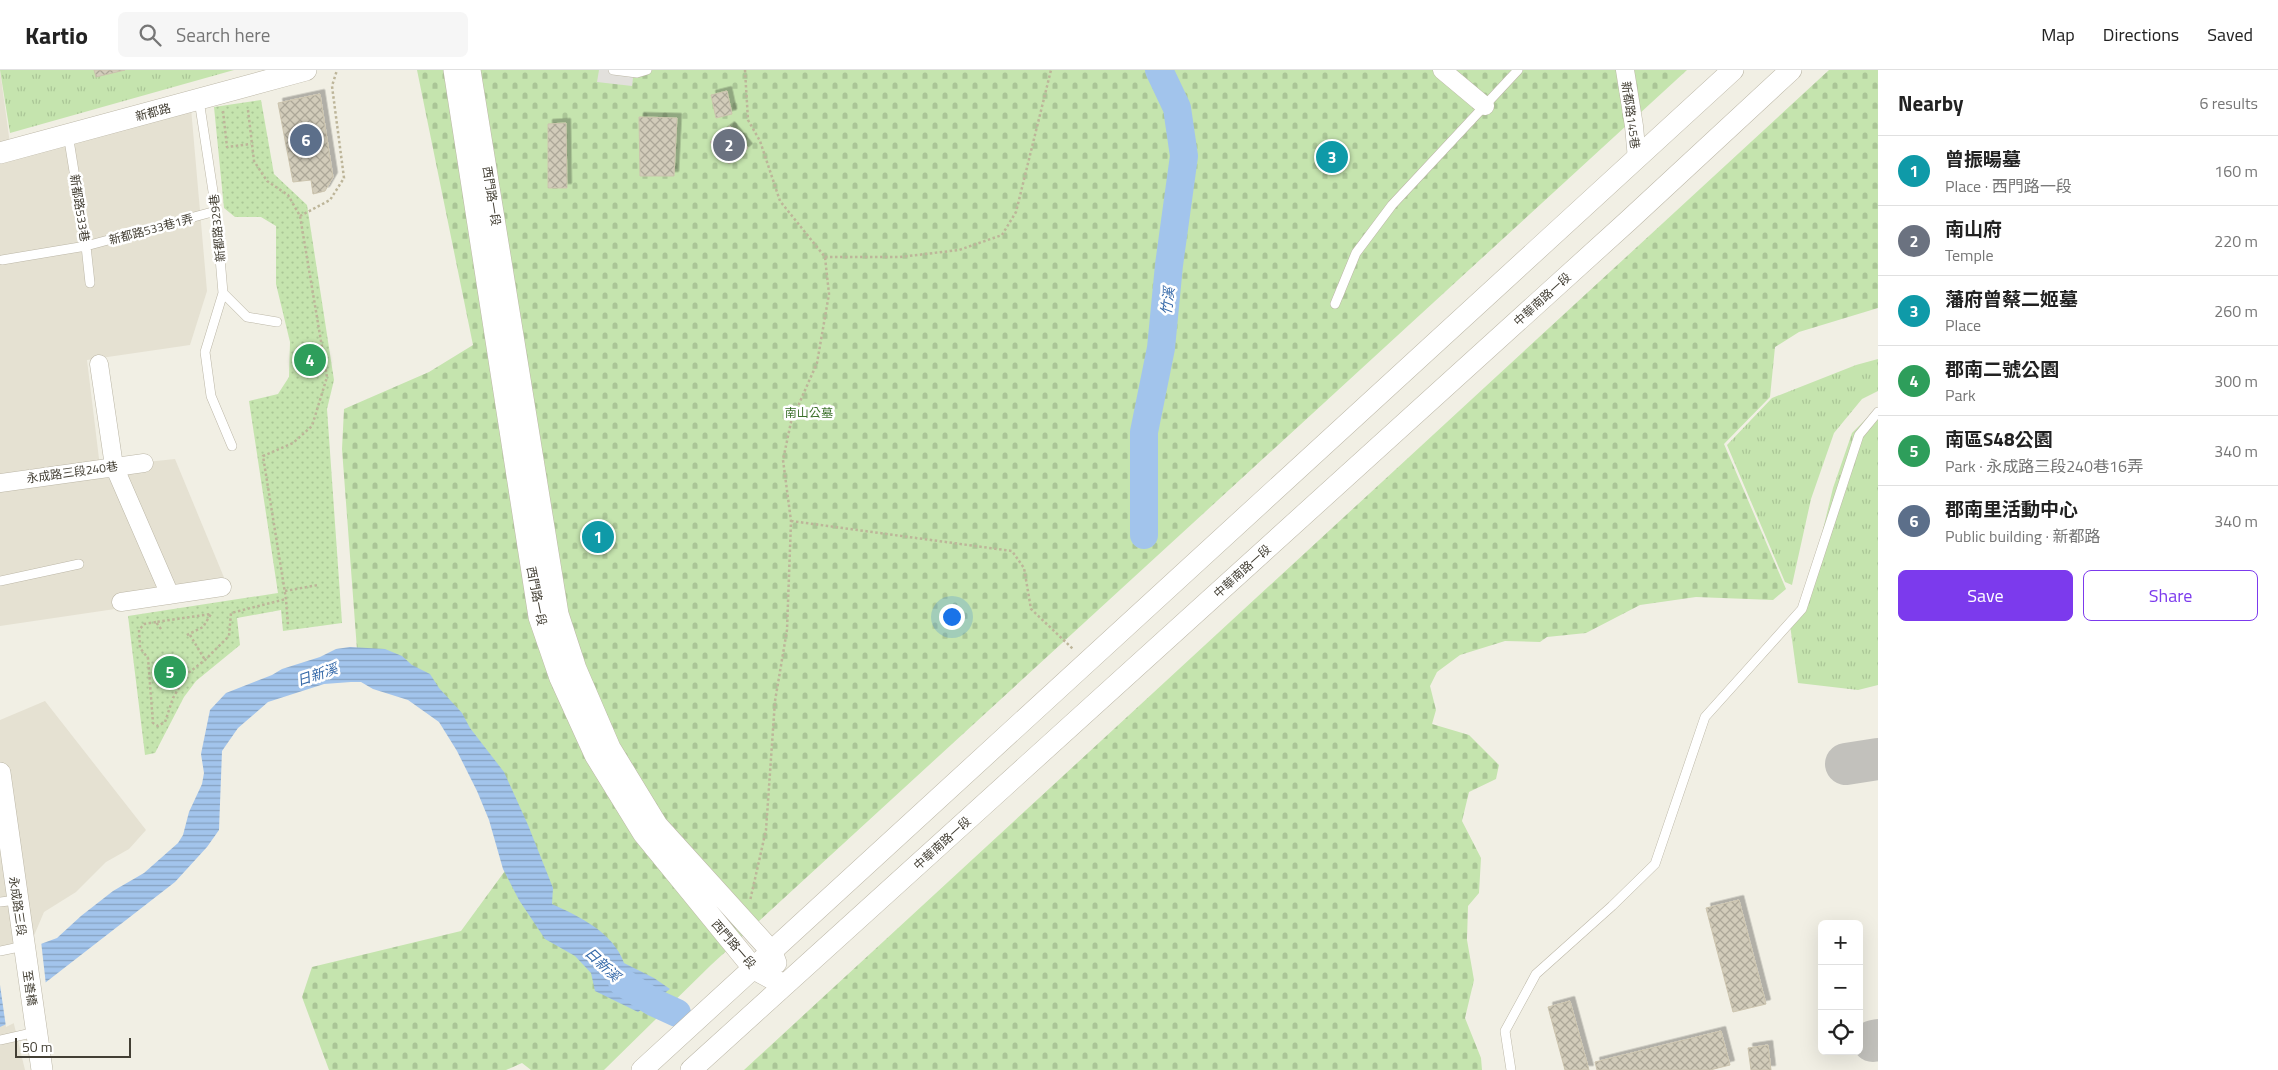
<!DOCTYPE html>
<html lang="en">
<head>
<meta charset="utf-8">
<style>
  :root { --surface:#fff; --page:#f6f6f6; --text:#222; --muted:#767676; --line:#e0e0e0; --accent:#7c3aed }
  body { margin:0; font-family:"Titillium Web","Noto Sans TC",sans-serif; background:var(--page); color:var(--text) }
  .controls { position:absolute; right:15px; bottom:15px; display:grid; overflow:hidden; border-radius:8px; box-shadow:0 5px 20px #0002 }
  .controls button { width:45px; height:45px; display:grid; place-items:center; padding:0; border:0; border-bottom:1px solid var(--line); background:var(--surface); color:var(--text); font:25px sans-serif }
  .scale { position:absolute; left:15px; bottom:12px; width:116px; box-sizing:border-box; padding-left:5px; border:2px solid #433f34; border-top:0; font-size:14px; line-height:18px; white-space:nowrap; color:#433f34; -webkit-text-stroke:4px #fff; paint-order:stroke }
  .you { position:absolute; left:951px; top:546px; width:18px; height:18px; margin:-12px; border:4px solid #fff; border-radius:50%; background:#1a73e8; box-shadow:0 0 0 8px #1a73e833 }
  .badge { display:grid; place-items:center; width:32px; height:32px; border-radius:50%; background:var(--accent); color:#fff; font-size:16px; font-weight:700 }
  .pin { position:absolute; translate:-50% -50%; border:2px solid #fff; box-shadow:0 1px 5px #0006 }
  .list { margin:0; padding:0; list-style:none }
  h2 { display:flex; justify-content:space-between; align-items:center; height:65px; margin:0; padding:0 20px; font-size:21px }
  h2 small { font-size:16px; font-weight:400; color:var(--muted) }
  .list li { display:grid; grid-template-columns:32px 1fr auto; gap:15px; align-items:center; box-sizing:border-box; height:70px; padding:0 20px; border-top:1px solid var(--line) }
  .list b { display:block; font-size:19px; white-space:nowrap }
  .list p { margin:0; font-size:16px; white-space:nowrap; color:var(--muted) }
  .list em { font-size:16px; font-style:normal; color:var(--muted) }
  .actions { display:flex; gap:10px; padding:15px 20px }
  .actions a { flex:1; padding:11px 0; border:1px solid var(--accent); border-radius:8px; text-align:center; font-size:18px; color:var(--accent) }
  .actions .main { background:var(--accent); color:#fff }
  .icon { flex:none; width:28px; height:28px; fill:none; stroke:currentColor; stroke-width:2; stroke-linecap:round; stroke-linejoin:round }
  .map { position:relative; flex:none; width:1878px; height:1000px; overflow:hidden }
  header { display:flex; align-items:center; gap:30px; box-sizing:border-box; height:70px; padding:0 25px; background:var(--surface); border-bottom:1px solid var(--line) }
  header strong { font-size:24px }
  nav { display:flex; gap:28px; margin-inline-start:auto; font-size:18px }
  .search { width:350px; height:45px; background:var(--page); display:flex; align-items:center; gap:12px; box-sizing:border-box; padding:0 18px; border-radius:8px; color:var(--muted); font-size:19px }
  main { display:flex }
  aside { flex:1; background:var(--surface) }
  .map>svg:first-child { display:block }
  .residential { fill:#e5e1d2 }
  .grass { fill:url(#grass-tufts) }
  .cemetery { fill:url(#cemetery-stones) }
  .park { fill:url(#park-dots) }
  .parking { fill:#e2e0dc }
  .water { fill:url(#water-rules) }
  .pier { fill:#f1efe4 }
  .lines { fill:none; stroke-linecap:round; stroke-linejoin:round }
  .river { stroke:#a2c4ec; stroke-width:28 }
  .taxiway { stroke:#c2c1bc; stroke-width:42 }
  .building { fill:url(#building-cross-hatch); stroke:#ccc4ae; filter:url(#shadow) }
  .service-casing { stroke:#bcb7a7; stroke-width:10 }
  .minor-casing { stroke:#bcb7a7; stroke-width:19 }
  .tertiary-casing { stroke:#bcb7a7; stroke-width:22 }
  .path { stroke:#bdb599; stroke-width:2.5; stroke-dasharray:2.5 2.5; stroke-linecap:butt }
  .service { stroke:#fff; stroke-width:9 }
  .minor { stroke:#fff; stroke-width:18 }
  .tertiary { stroke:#fff; stroke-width:21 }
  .labels { text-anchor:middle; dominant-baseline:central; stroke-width:5; stroke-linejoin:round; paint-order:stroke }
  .street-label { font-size:12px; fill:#433f34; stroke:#fff }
  .park-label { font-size:12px; fill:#3c712b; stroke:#fff }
  .water-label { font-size:14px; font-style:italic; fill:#3468a8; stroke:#fff }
</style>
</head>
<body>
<header>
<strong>Kartio</strong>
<div class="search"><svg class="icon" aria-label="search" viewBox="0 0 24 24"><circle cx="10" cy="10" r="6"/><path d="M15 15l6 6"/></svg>Search here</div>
<nav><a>Map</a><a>Directions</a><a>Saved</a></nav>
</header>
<main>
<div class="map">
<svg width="1878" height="1000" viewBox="0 0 1878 1000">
  <defs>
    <pattern id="grass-tufts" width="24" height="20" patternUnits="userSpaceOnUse" patternTransform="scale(1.25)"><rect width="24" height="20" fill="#c5e4ae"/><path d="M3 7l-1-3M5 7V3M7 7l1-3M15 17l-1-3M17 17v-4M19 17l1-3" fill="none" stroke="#aac596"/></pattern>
    <pattern id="cemetery-stones" width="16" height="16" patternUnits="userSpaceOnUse" patternTransform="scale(1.25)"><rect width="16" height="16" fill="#c5e4ae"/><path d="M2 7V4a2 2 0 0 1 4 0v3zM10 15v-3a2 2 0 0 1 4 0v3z" fill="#aac596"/></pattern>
    <pattern id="park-dots" width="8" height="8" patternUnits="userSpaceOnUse" patternTransform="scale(1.25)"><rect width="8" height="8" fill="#c5e4ae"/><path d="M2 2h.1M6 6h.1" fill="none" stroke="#aac596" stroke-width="1.8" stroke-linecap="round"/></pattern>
    <pattern id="water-rules" width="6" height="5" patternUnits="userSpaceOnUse" patternTransform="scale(1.25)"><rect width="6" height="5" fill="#a2c4ec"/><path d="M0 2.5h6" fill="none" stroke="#86a1c0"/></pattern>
    <pattern id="building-cross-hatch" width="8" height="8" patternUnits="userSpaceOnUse" patternTransform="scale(1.25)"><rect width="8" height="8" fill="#d2ccba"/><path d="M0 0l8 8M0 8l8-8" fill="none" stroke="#aca798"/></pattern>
    <filter id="shadow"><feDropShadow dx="4.5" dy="-4.5" stdDeviation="0" flood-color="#0004"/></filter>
  </defs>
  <rect width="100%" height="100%" fill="#f1efe4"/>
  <path class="residential" d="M0,0L12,89L191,38L207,221L190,275L87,290L100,397L175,389L230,522L0,556Z
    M45,631L146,760L129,779L106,792L76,822L44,842L30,875L0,886V650Z
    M7,925L25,1000H0V927Z"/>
  <path class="grass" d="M0,0H234L10,63Z
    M1878,289V321L1862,329L1834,363L1811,429L1792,515L1785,512L1727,375L1772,328L1856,295Z
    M1878,337V615L1858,620L1798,613L1790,555L1808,521L1833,418L1852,363Z"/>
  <path class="cemetery" d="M417,0H1687L711,895L604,1000H531L522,993L506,1000H329L302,927L312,897L461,861L513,790L452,644L358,593L342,379L344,339L429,302L473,275Z
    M1829,0H1878V238L1799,262L1775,277L1770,327L1724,374L1786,519L1773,530L1696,527L1640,535L1586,563L1547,567L1540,572L1505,571L1460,585L1437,602L1430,616L1436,640L1432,654L1469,665L1499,695L1496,709L1469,722L1462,751L1481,788L1479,823L1468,836L1467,870L1474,910L1465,948L1481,988L1482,1000H744Z"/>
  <path class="park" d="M261,30L274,104L307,135L334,310L327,339L342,553L283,561L281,540L237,548L240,575L196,611L184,627L155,683L145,685L128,546L278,523L249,331L278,324L289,307L290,272L276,214V156L261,147H235L224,138L214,37Z"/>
  <path class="parking" d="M599,0H634L632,16L597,12Z"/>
  <path class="water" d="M350,577L385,579L402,586L412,595L430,604L439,618L462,643L470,658L504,702L528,755L553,818L552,834C580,847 613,862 624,893L654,908L670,919L638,942L595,921L591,903L575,886L545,869L519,830L503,799L489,750L477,721L457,681L439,652L408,630L373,619L361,612H351L324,614L268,632L238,658L222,681L219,760L207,777L175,812L32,923L35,941L0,957V889L57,868L81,846L113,821L144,803L178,773L183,765L189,742L202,714L204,703L201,684L210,640L226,623L272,605L282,599L320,587L336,579Z"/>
  <path class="pier" d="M41,871L46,915L35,924L36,942L6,957L0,915V886Z"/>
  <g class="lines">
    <path class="river" d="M1144,465V362L1161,278L1169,195L1184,86L1177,38L1159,0
      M622,912L653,932L677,943"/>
    <path class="taxiway" d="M1846,694L1878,689
      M1873,971L1878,970"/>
  </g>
  <path class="building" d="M94,0H125L96,7Z
    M727,21L732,44L716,48L711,25Z
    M320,24L333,107L325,121L313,124L311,110L293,112L278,33Z
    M639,47L677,48L674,106H640Z
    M566,53L567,118H548V54Z
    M730,56L748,78L729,94L710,72Z
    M1739,830L1766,934L1733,942L1706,838Z
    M1570,931L1589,1000H1565L1548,937Z
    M1721,961L1730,995L1710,1000H1597L1595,992Z
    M1768,975L1771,1000H1751L1748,978Z"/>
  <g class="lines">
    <g class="service-casing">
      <path id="service" d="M613,0L637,3L647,0
        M199,30L216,141L223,223L247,247L277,252
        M68,64L86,176L90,213
        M2,190L86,176L216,141
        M223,223L205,282L211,326L232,376
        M1335,234L1356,183L1392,135L1518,0
        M0,511L79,494
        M0,832L17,830
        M0,881L24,876
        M0,970L36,962
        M1511,1000L1505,961L1536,904L1612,836L1655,794L1705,647L1802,539L1859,365L1878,342"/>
    </g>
    <g class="minor-casing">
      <path id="minor" d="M1442,0L1485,36
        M1625,0L1634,56L1637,89
        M99,294L114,396L170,525
        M0,413L144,393
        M121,532L222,517"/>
    </g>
    <g class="tertiary-casing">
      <path id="tertiary" d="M454,0L539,547L560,608L595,685L643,763L754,899L784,915
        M470,0L558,544L576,599L610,678L657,755L772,882L776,893
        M0,83L306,0
        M0,703L42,1000
        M642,1000L1733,0
        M691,1000L1628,151L1791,0"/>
    </g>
    <path class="path" d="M745,0L748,50L760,71L780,131L825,187L829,224L817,293L791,352L783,390L791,451L787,560L775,631L766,760L750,831
      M248,40L254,91L267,111L288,125L300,146L327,307L312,356L293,373L263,386L286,529L288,555
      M223,41L227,77L251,74
      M300,146L330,130L344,108L332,16L337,0
      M825,187H900L959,180L1002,165L1016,142L1051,0
      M791,451L1012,481L1024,498L1031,539L1074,580
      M285,521L318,515
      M156,552L144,554L139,560L140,578L148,588L153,653L158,656L165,652L173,628L187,604L205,590L229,566L231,543L286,529
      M161,559L156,552L211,544L203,557L185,566
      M190,565L205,590"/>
    <use href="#service" class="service"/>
    <use href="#minor" class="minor"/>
    <use href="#tertiary" class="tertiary"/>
  </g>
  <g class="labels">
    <g class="street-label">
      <text transform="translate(153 42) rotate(-15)">新都路</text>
      <text transform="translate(1631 45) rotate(82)">新都路145巷</text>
      <text transform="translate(492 126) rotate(81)">西門路一段</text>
      <text transform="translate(80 138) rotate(81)">新都路533巷</text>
      <text transform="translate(217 158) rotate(-96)">新都路329巷</text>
      <text transform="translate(151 159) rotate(-15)">新都路533巷1弄</text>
      <text transform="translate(1542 229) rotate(-42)">中華南路一段</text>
      <text transform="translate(72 402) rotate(-8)">永成路三段240巷</text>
      <text transform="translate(1242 501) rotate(-42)">中華南路一段</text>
      <text transform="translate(537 526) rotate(79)">西門路一段</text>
      <text transform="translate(942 773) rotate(-42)">中華南路一段</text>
      <text transform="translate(18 836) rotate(82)">永成路三段</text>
      <text transform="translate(734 874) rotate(49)">西門路一段</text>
      <text transform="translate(30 918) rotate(82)">至善橋</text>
    </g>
    <g class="park-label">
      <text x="809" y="342">南山公墓</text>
    </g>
    <g class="water-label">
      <text transform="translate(1167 231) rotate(-83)">竹溪</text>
      <text transform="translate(317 604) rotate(-18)">日新溪</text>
      <text transform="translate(603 894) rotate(43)">日新溪</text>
    </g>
  </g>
</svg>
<div class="controls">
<button>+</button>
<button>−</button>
<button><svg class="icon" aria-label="locate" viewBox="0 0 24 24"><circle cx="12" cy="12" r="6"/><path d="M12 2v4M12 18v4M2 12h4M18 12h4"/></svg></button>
</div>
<div class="scale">50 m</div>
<div class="you"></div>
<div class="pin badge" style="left:598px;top:467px;background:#0f9aa8">1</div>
<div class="pin badge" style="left:729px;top:75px;background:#6b7280">2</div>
<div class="pin badge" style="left:1332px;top:87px;background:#0f9aa8">3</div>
<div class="pin badge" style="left:310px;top:290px;background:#2e9e5b">4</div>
<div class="pin badge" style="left:170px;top:602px;background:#2e9e5b">5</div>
<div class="pin badge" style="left:306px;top:70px;background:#5c6f8a">6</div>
</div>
<aside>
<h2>Nearby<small>6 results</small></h2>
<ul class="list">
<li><span class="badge" style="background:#0f9aa8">1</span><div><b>曾振暘墓</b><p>Place · 西門路一段</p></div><em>160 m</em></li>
<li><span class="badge" style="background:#6b7280">2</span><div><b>南山府</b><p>Temple</p></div><em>220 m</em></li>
<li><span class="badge" style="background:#0f9aa8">3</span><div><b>藩府曾蔡二姬墓</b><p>Place</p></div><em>260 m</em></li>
<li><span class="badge" style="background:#2e9e5b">4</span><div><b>郡南二號公園</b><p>Park</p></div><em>300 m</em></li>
<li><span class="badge" style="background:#2e9e5b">5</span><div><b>南區S48公園</b><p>Park · 永成路三段240巷16弄</p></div><em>340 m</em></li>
<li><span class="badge" style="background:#5c6f8a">6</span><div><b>郡南里活動中心</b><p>Public building · 新都路</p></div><em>340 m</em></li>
</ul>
<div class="actions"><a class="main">Save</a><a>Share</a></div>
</aside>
</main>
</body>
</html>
